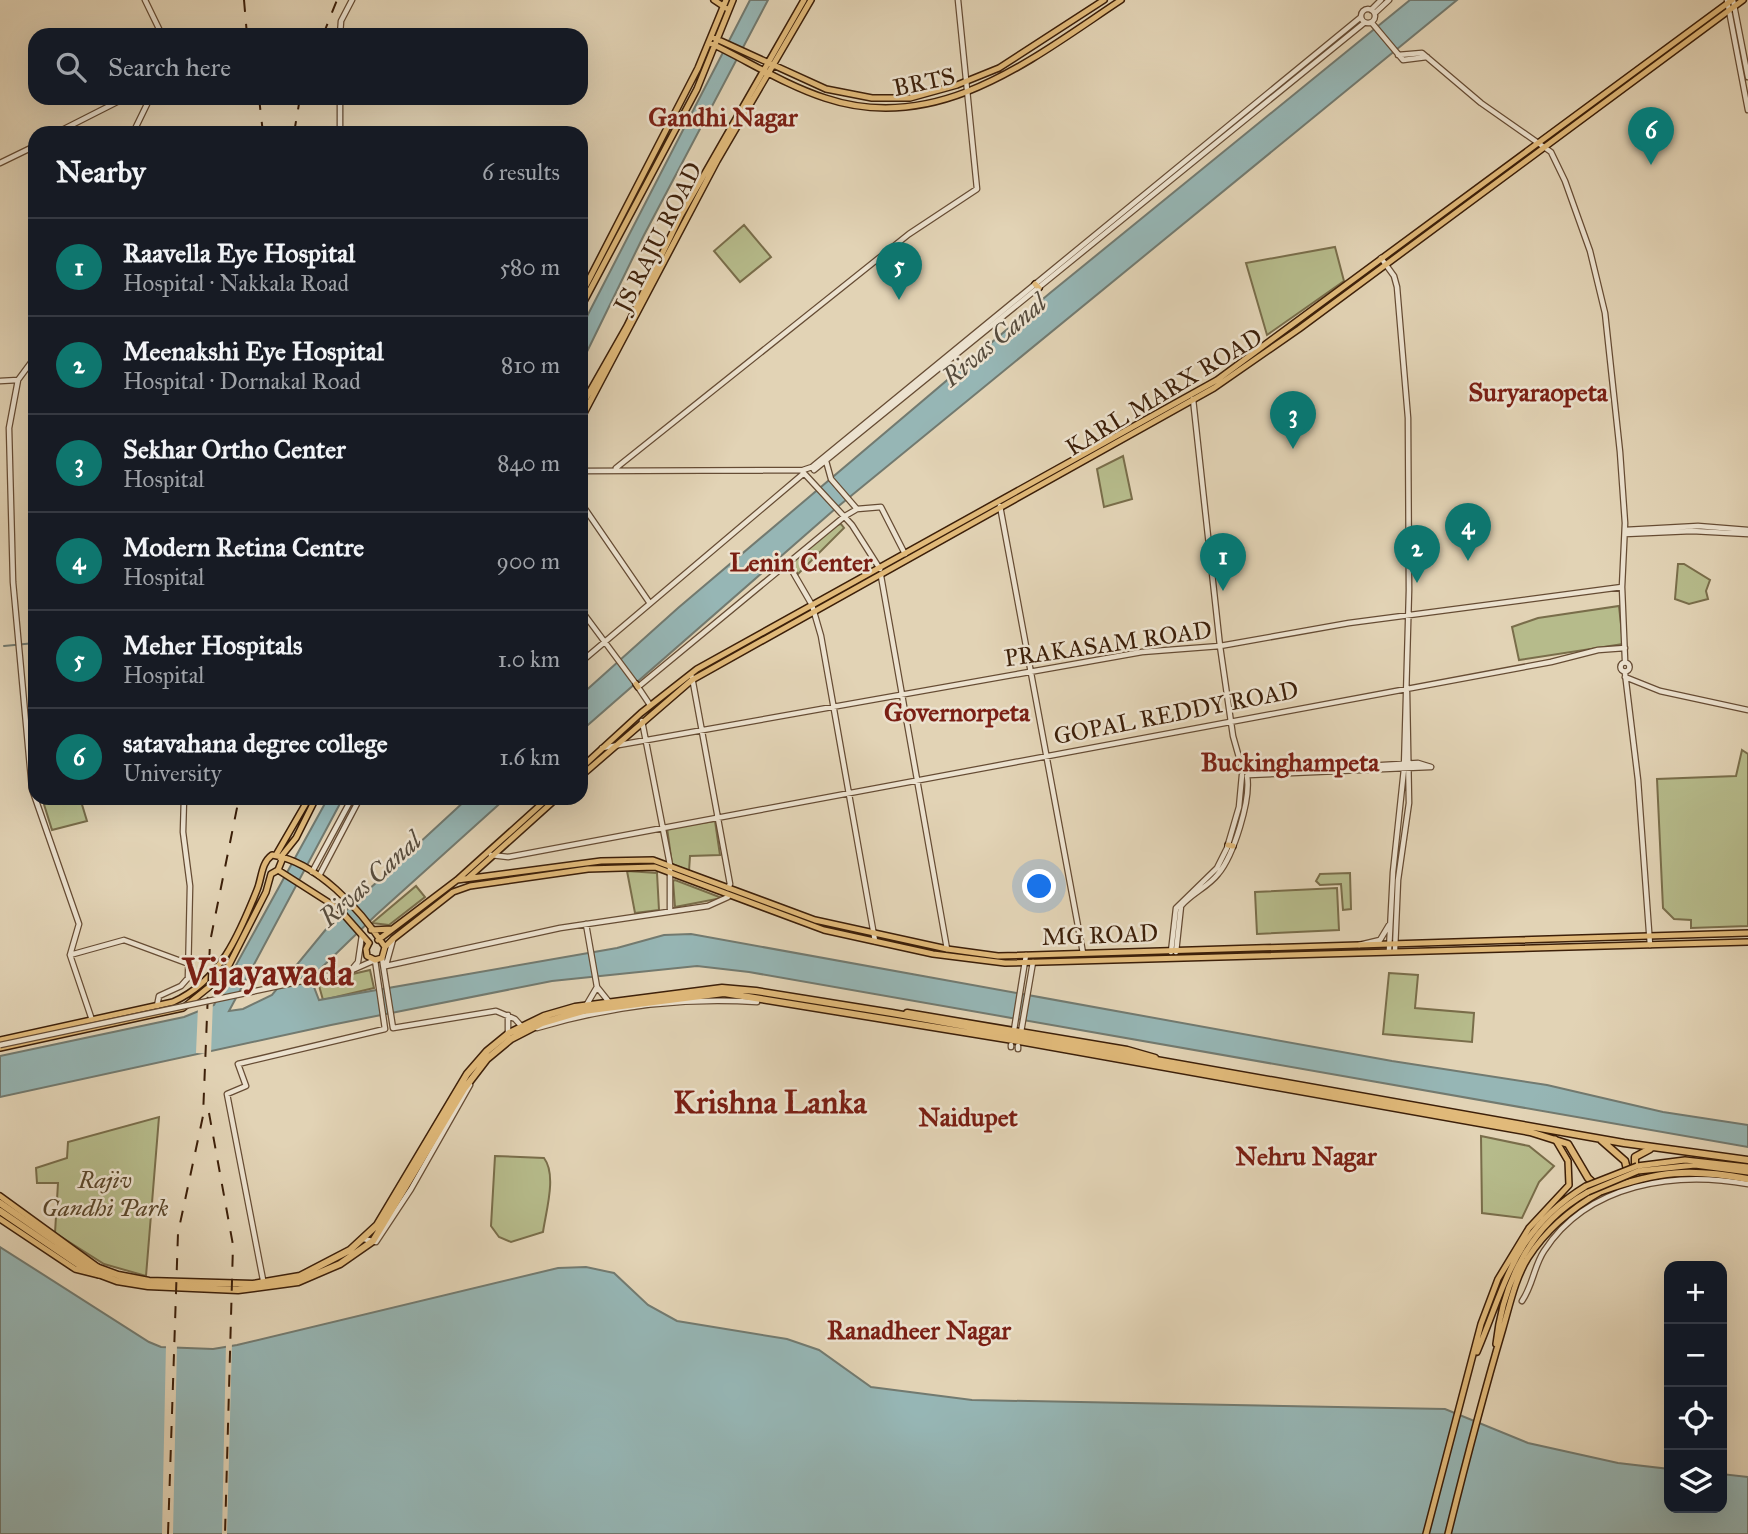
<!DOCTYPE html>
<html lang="en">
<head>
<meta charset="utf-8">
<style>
  :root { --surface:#171b24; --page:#242831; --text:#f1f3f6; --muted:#9ea1a6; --line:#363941; --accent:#0f766e }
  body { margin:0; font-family:"IM FELL Great Primer",serif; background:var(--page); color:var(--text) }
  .controls { position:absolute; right:21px; bottom:21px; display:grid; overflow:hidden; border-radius:14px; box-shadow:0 7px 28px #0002 }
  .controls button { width:63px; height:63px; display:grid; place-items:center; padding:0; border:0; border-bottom:2px solid var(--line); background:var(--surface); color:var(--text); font:35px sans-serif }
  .you { position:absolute; left:1040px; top:887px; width:24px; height:24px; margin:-18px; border:5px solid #fff; border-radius:50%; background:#1a73e8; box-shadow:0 0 0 10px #1a73e833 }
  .badge { display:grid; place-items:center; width:46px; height:46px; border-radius:50%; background:var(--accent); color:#fff; font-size:23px; font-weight:700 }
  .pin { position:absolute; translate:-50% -58px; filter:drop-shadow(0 2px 4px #0008) }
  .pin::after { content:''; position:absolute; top:37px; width:24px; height:21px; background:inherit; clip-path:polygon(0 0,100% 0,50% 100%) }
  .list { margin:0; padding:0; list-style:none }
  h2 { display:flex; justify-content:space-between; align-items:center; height:91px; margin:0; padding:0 28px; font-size:30px }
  h2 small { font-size:23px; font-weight:400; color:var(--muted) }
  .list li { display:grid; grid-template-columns:46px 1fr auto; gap:21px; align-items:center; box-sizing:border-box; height:98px; padding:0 28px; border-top:2px solid var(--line) }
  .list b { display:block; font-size:26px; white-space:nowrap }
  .list p { margin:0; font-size:23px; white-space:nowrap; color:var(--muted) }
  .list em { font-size:23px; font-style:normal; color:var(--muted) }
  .icon { flex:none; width:38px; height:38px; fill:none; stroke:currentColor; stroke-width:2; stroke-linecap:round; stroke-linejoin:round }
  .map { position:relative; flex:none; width:1748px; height:1534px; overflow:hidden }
  .search { position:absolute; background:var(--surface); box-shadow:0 7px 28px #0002; left:28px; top:28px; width:560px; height:77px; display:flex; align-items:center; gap:18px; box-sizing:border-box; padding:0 24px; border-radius:21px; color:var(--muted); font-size:26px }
  .panel { position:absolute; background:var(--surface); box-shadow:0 7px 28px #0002; left:28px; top:126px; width:560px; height:679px; border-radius:21px }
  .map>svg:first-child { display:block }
  .green { fill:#b6bb8b; stroke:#796d4a; stroke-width:2 }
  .water { fill:#96b6b5; stroke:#727a70; stroke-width:2 }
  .pier { fill:#e2d3b5 }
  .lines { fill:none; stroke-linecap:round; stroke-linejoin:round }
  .stream { stroke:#727a70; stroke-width:2 }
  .minor-tunnel { stroke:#c1af93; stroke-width:4.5; stroke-dasharray:4.5 2; stroke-linecap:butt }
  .minor-casing { stroke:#664c34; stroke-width:7 }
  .major-casing { stroke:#3c1f09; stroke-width:8 }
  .highway-casing { stroke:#3c1f09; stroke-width:9 }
  .minor { stroke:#ece2cf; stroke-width:4.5 }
  .major { stroke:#e1ba7a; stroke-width:5 }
  .highway { stroke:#e1ba7a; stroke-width:6 }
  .rail { stroke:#3c1f09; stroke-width:2; stroke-dasharray:12 12; stroke-linecap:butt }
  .minor-bridge-casing { stroke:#664c34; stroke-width:7; stroke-linecap:butt }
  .major-bridge-casing { stroke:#3c1f09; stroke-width:8; stroke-linecap:butt }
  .minor-bridge { stroke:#ece2cf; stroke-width:4.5 }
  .major-bridge { stroke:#e1ba7a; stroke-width:5 }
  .labels { text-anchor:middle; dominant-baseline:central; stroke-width:5; stroke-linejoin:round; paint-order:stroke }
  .street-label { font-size:24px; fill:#3c1f09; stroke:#ece2cf }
  .park-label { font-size:24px; font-style:italic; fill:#5a462a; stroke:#ece2cf }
  .neighbourhood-label { font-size:26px; font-weight:bold; fill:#7a1f14; stroke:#ece2cf }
  .water-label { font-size:26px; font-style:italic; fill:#574c3d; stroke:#ece2cf }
  .district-label { font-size:32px; font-weight:bold; fill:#7a1f14; stroke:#ece2cf }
  .town-label { font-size:38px; font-weight:bold; fill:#7a1f14; stroke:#ece2cf }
</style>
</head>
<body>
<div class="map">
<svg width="1748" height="1534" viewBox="0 0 1748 1534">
  <rect width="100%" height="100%" fill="#e2d3b5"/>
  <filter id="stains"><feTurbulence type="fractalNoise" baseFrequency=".00286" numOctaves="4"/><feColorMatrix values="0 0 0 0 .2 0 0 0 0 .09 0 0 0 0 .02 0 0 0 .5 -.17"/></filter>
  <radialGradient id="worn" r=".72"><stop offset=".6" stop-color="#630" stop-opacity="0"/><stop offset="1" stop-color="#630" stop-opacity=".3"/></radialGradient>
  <path class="green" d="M744,225L771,257L740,282L714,251Z
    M1335,247L1344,281L1267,335L1246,263Z
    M1123,456L1132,499L1104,507L1097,469Z
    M836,525L841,524L844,528L798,574L789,562Z
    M1678,564H1684L1710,580L1706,591L1708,599L1689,604L1675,599Z
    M1619,606L1623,644L1519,660L1512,627L1538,618Z
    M1742,750L1748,754V926L1691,928V920L1674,919L1663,908L1657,779L1736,776Z
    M42,798H80L87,821L52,830Z
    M715,821L720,855L690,856L689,871L672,864L667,828Z
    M627,871L657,873L659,910L635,913Z
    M1350,873L1351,909L1343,910L1341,884L1320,885L1316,881L1320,874Z
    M673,881L675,880L722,898L675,907Z
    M416,886L425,897L389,925L372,923Z
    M1337,888L1339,930L1257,934L1255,892Z
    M370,970L374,988L323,1000L318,982Z
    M1389,973L1418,975L1415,1008L1474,1013L1472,1042L1383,1034Z
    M159,1117L146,1276L104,1264L55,1233L58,1183H37L36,1168L67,1158L68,1142Z
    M1481,1136L1529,1146L1554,1166L1539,1182L1522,1218L1482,1213Z
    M495,1156L544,1158C557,1175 546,1211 543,1232L511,1242L499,1237L491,1226Z"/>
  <path class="water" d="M750,0H768L643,237L581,364V328Z
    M1410,0H1457L835,509L581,731V695L678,608L1050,293Z
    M328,798H343L229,1011L243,1009L272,995L327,928L468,798H506L376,915L315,974L314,987L319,1000L617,948L664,935L691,934L1392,1061L1547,1085L1663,1112L1748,1125V1147L749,972L697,966L552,981L331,1025L0,1097V1056L184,1017L214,1005Z
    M0,1247L149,1342L161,1347L213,1349L237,1345L558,1268L586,1267L614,1273L648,1305L677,1321L787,1339L819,1350L871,1387L972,1400L1445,1409L1528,1443L1618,1463L1669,1469V1508H1722V1474L1748,1477V1534H0Z"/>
  <path class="pier" d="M213,1000L211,1054L196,1053L198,1007Z
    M232,1342L227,1534H222L226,1343Z
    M166,1344H177L173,1534H162Z"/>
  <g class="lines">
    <path class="stream" d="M4,646L35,643"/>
    <path class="minor-tunnel" d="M1560,1209L1569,1218"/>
    <g class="minor-casing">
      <path id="minor" d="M145,0L162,35
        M1727,0L1748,110
        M1733,0L1748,77
        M1361 16a7 7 0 1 1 14 0a7 7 0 1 1-14 0Z
        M1371,10L1381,0
        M1375,13L1389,0
        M1372,23L1403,60L1427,57
        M340,35L341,21L352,0
        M1398,55L1422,53L1481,103L1551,152L1565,181L1590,251L1605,313L1620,452L1625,523L1622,587L1625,660
        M56,133L125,98
        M133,133L150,98
        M340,133V98
        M0,163L35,146
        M1381,258L1394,276L1397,287L1408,418L1409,590L1404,769L1393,872L1389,950
        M35,357L18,380L9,428L13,582L32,789L79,924L70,955L92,1020
        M0,381L18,380
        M1193,399L1220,646L1233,736L1242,768
        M826,461L831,479L857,509
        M616,468L909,234L977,189L958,0
        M814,470L1364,23
        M581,471L803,470L812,467L1361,17
        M802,471L852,525L880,569
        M581,503L649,602
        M1000,506L1083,953
        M1625,530L1698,526L1748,530
        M1625,534L1692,531L1748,534
        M787,562L812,605L821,636L875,941
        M881,576L947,949
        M581,610L636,684
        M581,662L803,474
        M1620.5 667a4.5 4.5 0 1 1 9 0a4.5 4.5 0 1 1-9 0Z
        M1625,673L1638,780L1650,945
        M692,677L730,884L728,888
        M1625,677L1660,691L1748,710
        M650,705L638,687L845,516L857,509L881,507L905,554
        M642,721L670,865V909
        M602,748L1142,652L1220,646L1349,623L1622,587
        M1249,769L1261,772L1418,763L1431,767
        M1249,775L1430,767
        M491,855L508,857L1551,662L1598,650L1625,648
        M312,872L352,798
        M319,876L360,798
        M586,924L597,987L609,1002
        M1359,945L1380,940L1389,925
        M1395,950L1398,880L1409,803L1407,692
        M1171,952L1176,908L1217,868L1227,848L1239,807L1242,775
        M1176,952L1181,906C1192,893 1208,887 1218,874C1234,855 1251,799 1247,776
        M70,955L124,940L189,964
        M382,958L393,1028L496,1011L515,1019L523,1028
        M386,965L393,940
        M386,966L560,928L708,906L728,897
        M353,968L358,962L362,935
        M587,1004L597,987
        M157,1006L159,996L181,986L188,978L190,886L183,832L184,798
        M537,1028C607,1007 684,997 757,1002
        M1014,1030L1026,955
        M1021,1032L1033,962
        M508,1034V1015
        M1011,1047V1045
        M1018,1049V1046
        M364,1239L376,1242L411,1189L470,1085
        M264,1285L227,1094L246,1086L238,1064L385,1029L375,960L350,971
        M1522,1301C1533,1285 1534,1266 1544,1251C1588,1183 1675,1171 1748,1184"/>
    </g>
    <g class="major-casing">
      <path id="major" d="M714,0L726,8
        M712,37L826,89L872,98H910L957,85L999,68L1104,0
        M710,43C748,61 785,85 825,98C938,136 1032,59 1121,0
        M1035,284L1039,288
        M581,295L698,68L726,0
        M581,307L697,89L733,0
        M581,407L627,326L681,215L804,0
        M581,419L717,161L811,0
        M636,684L638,687
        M581,768L641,713L697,669L1217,380L1732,0
        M581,776L692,680L1214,388L1299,329L1743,0
        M1228,845L1233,846
        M276,855L309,798
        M280,858L296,838L316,798
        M278,870L339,909L369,943
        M468,878L557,798
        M457,880L601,861L653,860L815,920L947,949L998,956L1748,933
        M371,930L392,929
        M378,940L457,880L548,798
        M369,943L366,949L367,956L375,960L382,958L385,947L393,939L453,892L470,886L588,869L655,867L824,930L933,954L1005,963L1748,942
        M0,1040L173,1002C220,981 239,935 257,890C262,878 261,863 272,855C317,862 360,909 385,947
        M0,1048L183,1008L214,983L229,965L266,892L271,874L278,870L282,860
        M1637,1166L1685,1160L1748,1167
        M1638,1171L1695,1165L1748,1172
        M0,1196L99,1268
        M0,1219L75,1269L99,1275
        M1496,1344C1503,1281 1531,1224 1588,1192
        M1477,1352C1507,1281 1514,1230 1586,1186
        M1426,1534L1481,1324L1498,1279L1529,1228L1569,1185L1568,1161L1555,1139
        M1448,1534C1465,1465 1483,1396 1503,1328C1510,1304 1515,1279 1528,1258C1547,1228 1572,1208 1602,1191"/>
    </g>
    <g class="highway-casing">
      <path id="highway" d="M907,1013L1127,1050L1155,1058
        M1601,1140L1625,1161L1628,1174
        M1635,1171V1157L1650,1149
        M0,1203L88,1264L118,1275L149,1281L253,1284L300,1276L350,1250L377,1225L467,1074L487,1051L509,1033L544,1016L575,1007L722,988L756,991L892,1013L1624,1143L1748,1160
        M0,1211L85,1269L117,1281L148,1286L238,1290L298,1282L340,1264L373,1241L464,1089L487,1059L511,1039L542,1023L583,1011L724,993L1013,1040L1530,1132L1568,1144L1588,1178L1602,1191C1659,1171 1689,1168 1748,1179"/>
    </g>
    <use href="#minor" class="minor"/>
    <use href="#major" class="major"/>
    <use href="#highway" class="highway"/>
    <path class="rail" d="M244,0L247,35
      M323,35L337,0
      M259,98L263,133
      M294,133L300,98
      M209,1113L233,1245L225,1534
      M168,1534L178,1233L203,1116L210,942L239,798"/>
    <g class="minor-bridge-casing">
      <path id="minor-bridge" d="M0,1045L350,971"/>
    </g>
    <g class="major-bridge-casing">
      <path id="major-bridge" d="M1586,1186L1637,1166
        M1588,1192L1638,1171"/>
    </g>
    <use href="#minor-bridge" class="minor-bridge"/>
    <use href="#major-bridge" class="major-bridge"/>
  </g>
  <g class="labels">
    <g class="street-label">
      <text transform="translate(924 82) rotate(-12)">BRTS</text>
      <text transform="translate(658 237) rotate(-63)">JS RAJU ROAD</text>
      <text transform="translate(1164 392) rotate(-31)">KARL MARX ROAD</text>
      <text transform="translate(1108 644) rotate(-8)">PRAKASAM ROAD</text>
      <text transform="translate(1176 713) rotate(-11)">GOPAL REDDY ROAD</text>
      <text transform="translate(1100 935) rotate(-2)">MG ROAD</text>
    </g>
    <g class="park-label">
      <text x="105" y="1180">Rajiv<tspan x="105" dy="28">Gandhi Park</tspan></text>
    </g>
    <g class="neighbourhood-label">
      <text x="723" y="117">Gandhi Nagar</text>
      <text x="1538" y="392">Suryaraopeta</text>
      <text x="801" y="562">Lenin Center</text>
      <text x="957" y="712">Governorpeta</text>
      <text x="1290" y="762">Buckinghampeta</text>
      <text x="968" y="1117">Naidupet</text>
      <text x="1306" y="1156">Nehru Nagar</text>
      <text x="919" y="1330">Ranadheer Nagar</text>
    </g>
    <g class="water-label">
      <text transform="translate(994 340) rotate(-40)">Rivas Canal</text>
      <text transform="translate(370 879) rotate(-42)">Rivas Canal</text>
    </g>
    <g class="district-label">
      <text x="770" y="1102">Krishna Lanka</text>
    </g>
    <g class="town-label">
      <text x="268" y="972">Vijayawada</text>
    </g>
  </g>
  <rect width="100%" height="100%" filter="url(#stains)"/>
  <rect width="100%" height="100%" fill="url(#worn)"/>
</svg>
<div class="controls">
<button>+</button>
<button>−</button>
<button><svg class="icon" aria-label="locate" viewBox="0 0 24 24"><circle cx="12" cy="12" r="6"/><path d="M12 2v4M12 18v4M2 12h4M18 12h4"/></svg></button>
<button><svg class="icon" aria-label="layers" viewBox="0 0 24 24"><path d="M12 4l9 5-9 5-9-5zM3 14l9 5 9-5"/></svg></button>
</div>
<div class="you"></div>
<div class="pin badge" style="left:1223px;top:591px">1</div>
<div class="pin badge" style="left:1417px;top:583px">2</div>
<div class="pin badge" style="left:1293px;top:449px">3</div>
<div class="pin badge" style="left:1468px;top:561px">4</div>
<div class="pin badge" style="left:899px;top:300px">5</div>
<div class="pin badge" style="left:1651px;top:165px">6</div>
<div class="search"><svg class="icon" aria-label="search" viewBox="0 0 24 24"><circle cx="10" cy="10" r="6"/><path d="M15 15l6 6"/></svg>Search here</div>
<section class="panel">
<h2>Nearby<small>6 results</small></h2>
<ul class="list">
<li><span class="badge">1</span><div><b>Raavella Eye Hospital</b><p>Hospital · Nakkala Road</p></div><em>580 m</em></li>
<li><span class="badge">2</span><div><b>Meenakshi Eye Hospital</b><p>Hospital · Dornakal Road</p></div><em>810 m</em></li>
<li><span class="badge">3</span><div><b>Sekhar Ortho Center</b><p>Hospital</p></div><em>840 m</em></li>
<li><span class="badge">4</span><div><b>Modern Retina Centre</b><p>Hospital</p></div><em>900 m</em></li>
<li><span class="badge">5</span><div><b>Meher Hospitals</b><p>Hospital</p></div><em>1.0 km</em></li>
<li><span class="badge">6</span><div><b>satavahana degree college</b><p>University</p></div><em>1.6 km</em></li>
</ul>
</section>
</div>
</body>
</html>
